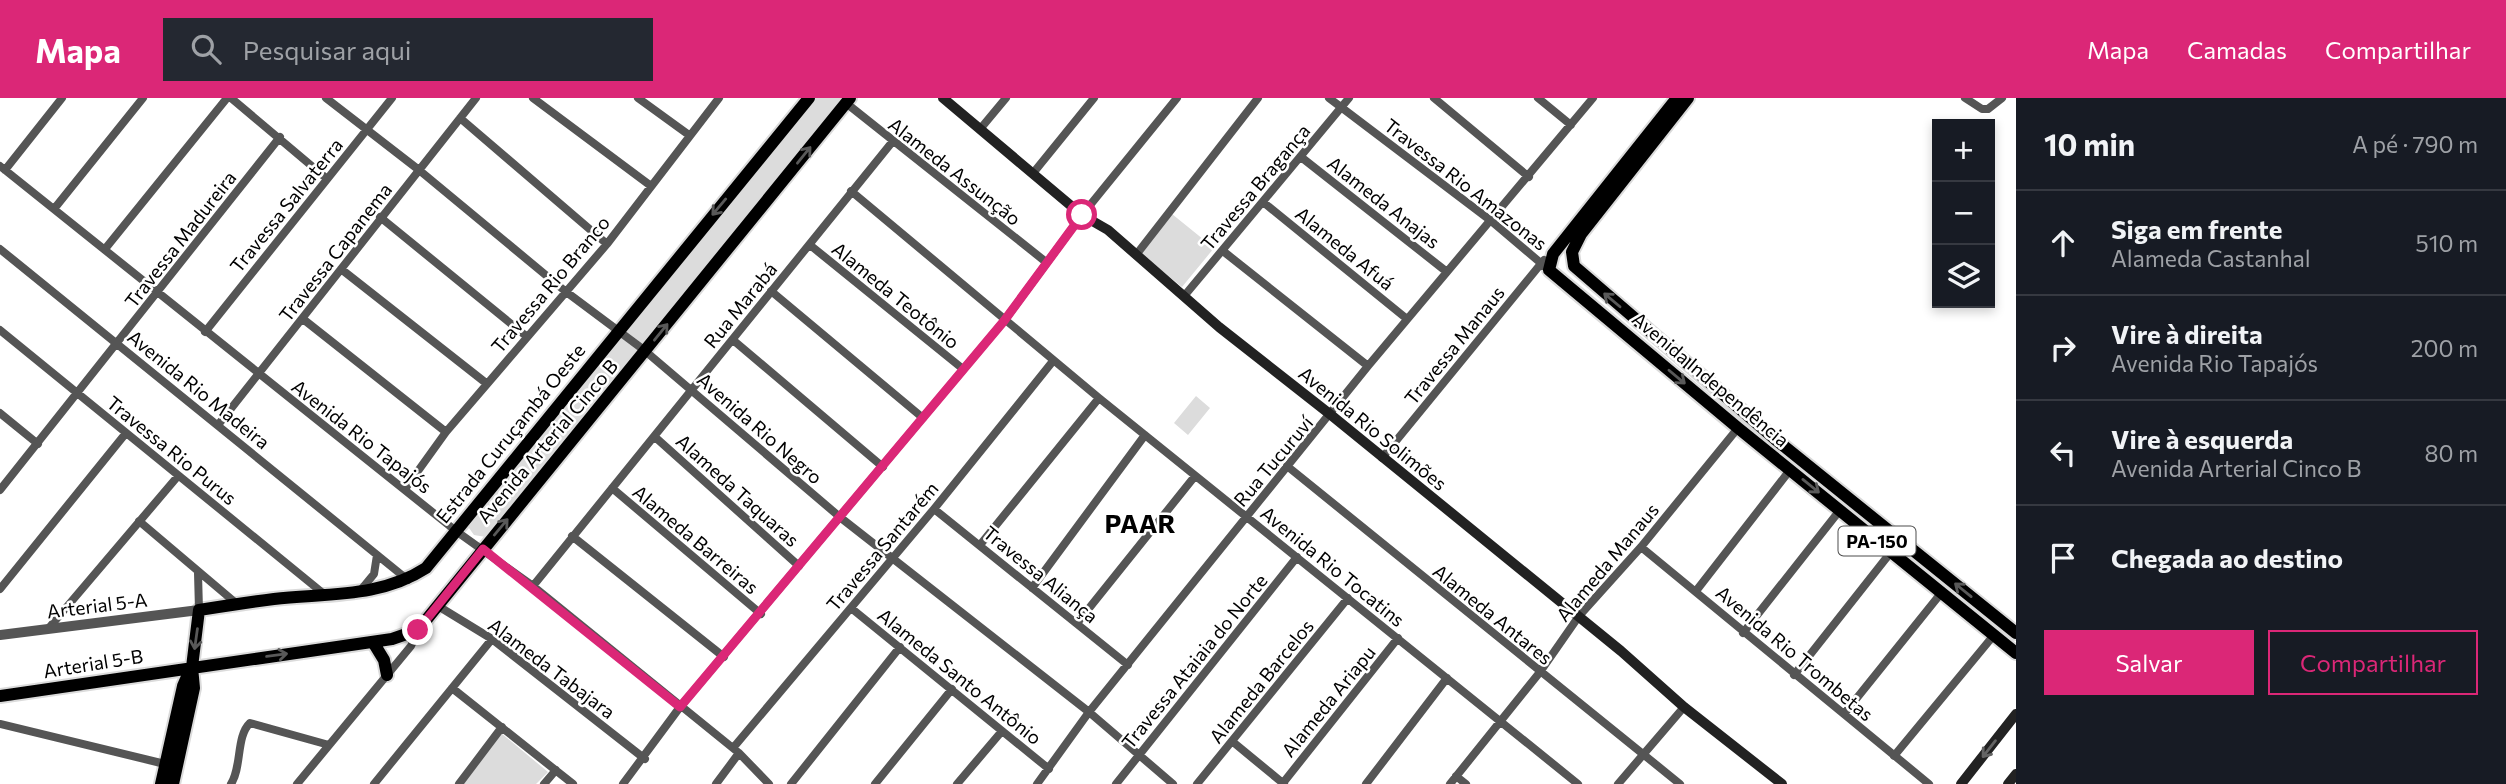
<!DOCTYPE html>
<html lang="pt">
<head>
<meta charset="utf-8">
<style>
  :root { --surface:#171b24; --page:#242831; --text:#f1f3f6; --muted:#9ea1a6; --line:#363941; --accent:#db2777 }
  body { margin:0; font-family:Commissioner,sans-serif; background:var(--page); color:var(--text) }
  .controls { position:absolute; right:21px; top:21px; display:grid; overflow:hidden; border-radius:0px; box-shadow:0 4px 10px #0003 }
  .controls button { width:63px; height:63px; display:grid; place-items:center; padding:0; border:0; border-bottom:2px solid var(--line); background:var(--surface); color:var(--text); font:35px sans-serif }
  .stop { position:absolute; width:21px; height:21px; margin:-16px; border:5px solid #db2777; border-radius:50%; background:#fff }
  .stop.end { background:#db2777; border-color:#fff; box-shadow:0 2px 7px #0008 }
  .list { margin:0; padding:0; list-style:none }
  h2 { display:flex; justify-content:space-between; align-items:center; height:91px; margin:0; padding:0 28px; font-size:30px }
  h2 small { font-size:23px; font-weight:400; color:var(--muted) }
  .list li { display:grid; grid-template-columns:46px 1fr auto; gap:21px; align-items:center; box-sizing:border-box; height:105px; padding:0 28px; border-top:2px solid var(--line) }
  .list b { display:block; font-size:26px; white-space:nowrap }
  .list p { margin:0; font-size:23px; white-space:nowrap; color:var(--muted) }
  .list em { font-size:23px; font-style:normal; color:var(--muted) }
  .actions { display:flex; gap:14px; padding:21px 28px }
  .actions a { flex:1; padding:16px 0; border:2px solid var(--accent); border-radius:0px; text-align:center; font-size:24px; color:var(--accent) }
  .actions .main { background:var(--accent); color:#fff }
  .icon { flex:none; width:38px; height:38px; fill:none; stroke:currentColor; stroke-width:2; stroke-linecap:round; stroke-linejoin:round }
  .map { position:relative; flex:none; width:2016px; height:686px; overflow:hidden }
  header { display:flex; align-items:center; gap:42px; box-sizing:border-box; height:98px; padding:0 35px; background:var(--accent); color:#fff }
  header strong { font-size:33px }
  nav { display:flex; gap:38px; margin-inline-start:auto; font-size:24px }
  .search { width:490px; height:63px; background:var(--page); display:flex; align-items:center; gap:18px; box-sizing:border-box; padding:0 24px; border-radius:0px; color:var(--muted); font-size:26px }
  main { display:flex }
  aside { flex:1; background:var(--surface) }
  .map>svg:first-child { display:block }
  .green { fill:#dcdcdc }
  .lines { fill:none; stroke-linecap:round; stroke-linejoin:round }
  .primary-casing { stroke:#dbdbdb; stroke-width:16 }
  .minor { stroke:#555; stroke-width:8 }
  .tertiary { stroke:#555; stroke-width:10 }
  .secondary { stroke:#222; stroke-width:10 }
  .primary { stroke:#000; stroke-width:12 }
  .oneway { stroke:#595959 }
  .oneway2 { stroke:#646464 }
  .route { stroke:#db2777; stroke-width:9 }
  .labels { text-anchor:middle; dominant-baseline:central; stroke-width:5; stroke-linejoin:round; paint-order:stroke }
  .shield { fill:#fff; stroke:#4c4c4c; stroke-width:2 }
  .shield-label { font-size:18px; font-weight:bold; fill:#000 }
  .street-label { font-size:19px; fill:#000; stroke:#fff }
  .district-label { font-size:26px; font-weight:bold; fill:#000; stroke:#fff }
</style>
</head>
<body>
<header>
<strong>Mapa</strong>
<div class="search"><svg class="icon" aria-label="search" viewBox="0 0 24 24"><circle cx="10" cy="10" r="6"/><path d="M15 15l6 6"/></svg>Pesquisar aqui</div>
<nav><a>Mapa</a><a>Camadas</a><a>Compartilhar</a></nav>
</header>
<main>
<div class="map">
<svg width="2016" height="686" viewBox="0 0 2016 686">
  <rect width="100%" height="100%" fill="#fff"/>
  <path class="green" d="M809,0H850L492,440L474,437L469,430V419Z
    M1172,116L1214,150L1182,189L1140,155Z
    M1196,298L1210,310L1188,337L1174,325Z
    M501,635L548,674L536,686H462Z"/>
  <g class="lines">
    <g class="primary-casing">
      <path id="primary" d="M1677,0L1553,156L1549,172L1738,330L2016,555
        M1688,0L1581,136L1572,154L1574,168L1775,341L2016,535
        M373,544L384,562L387,577
        M0,598L392,541L418,532L850,0
        M161,686L183,588L190,572
        M173,686L194,590L192,569L199,512C224,508 249,504 274,501C326,495 380,500 426,470L809,0"/>
    </g>
    <path class="minor" d="M231,0L326,80
      M326,0L419,72L565,193L644,252L841,420L1089,614L1173,686
      M533,0L651,88
      M638,0L689,37
      M1329,0L1490,122L1549,172
      M1434,0L1529,79
      M1538,0L1571,27
      M1965,0L1982,11H1988L2002,0
      M846,5L1046,164
      M460,20L607,146
      M981,30L1006,0
      M1301,59L1447,174
      M0,68L456,433L533,488L739,655L769,686
      M5,72L62,0
      M1034,74L1094,0
      M851,93L1099,300L1578,686
      M1263,104L1407,221
      M54,111L143,0
      M380,119L526,238
      M810,147L963,271
      M0,151L408,482
      M105,151L227,0
      M1223,153L1368,268
      M1136,157L1258,0
      M341,171L486,285
      M771,193L923,320
      M1185,197L1349,0
      M303,221L446,334
      M0,232L324,496
      M205,234L392,0
      M733,242L883,369
      M0,315L38,346
      M218,327L476,0
      M655,339L799,468
      M1382,360L1544,162
      M1287,368L1680,686
      M612,390L761,516
      M405,391L446,334L607,146L719,0
      M0,392L280,39
      M934,411L1128,567
      M139,423L237,506
      M572,438L724,559
      M980,447L1099,300
      M1641,449L1929,686
      M198,475L199,512
      M533,488L893,43
      M1032,490L1145,337
      M0,491L126,335
      M360,493L374,476L377,457
      M1696,493L1790,372
      M438,508L492,541L645,661
      M851,510L1049,671
      M1078,524L1195,378
      M48,531L178,378
      M1743,535L1840,412
      M1794,577L1891,454
      M452,590L573,686
      M1844,616L1942,494
      M0,626L165,666
      M1233,644L1284,686
      M733,650L934,411L1053,263
      M1894,658L1994,537
      M1456,678L1466,686
      M1283,685L1398,540
      M231,686C242,669 236,638 250,625L329,647
      M297,686L411,548L418,532
      M374,686L492,541
      M459,686L502,629
      M544,686L556,672
      M623,686L680,609L1004,223L1082,117L1177,0
      M716,686L739,655
      M791,686L900,549
      M875,686L952,591
      M957,686L1002,633
      M1037,686L1089,614L1368,268L1593,0
      M1116,686L1297,459
      M1197,686L1348,500
      M1366,686L1447,580
      M1450,686L1540,574L1579,518L1641,449L1738,330
      M1618,686L1684,609"/>
    <path class="tertiary" d="M0,537L199,512"/>
    <path class="secondary" d="M943,0L1082,117L1108,132L1219,229L1331,317L1621,553L1684,609L1782,686
      M1961,686L2016,616
      M2008,686L2016,676"/>
    <use href="#primary" class="primary"/>
  </g>
  <defs><path id="oneway-shaft" d="M-6 0H5M1.5-3L5.5 0L1.5 3" fill="none" stroke-width="1.6" stroke-linecap="round" stroke-linejoin="round" transform="scale(1.75)"/></defs>
  <g class="oneway">
    <use href="#oneway-shaft" transform="translate(804 57) rotate(-51)"/>
    <use href="#oneway-shaft" transform="translate(719 109) rotate(130)"/>
    <use href="#oneway-shaft" transform="translate(1612 202) rotate(-140)"/>
    <use href="#oneway-shaft" transform="translate(661 234) rotate(-51)"/>
    <use href="#oneway-shaft" transform="translate(1677 279) rotate(40)"/>
    <use href="#oneway-shaft" transform="translate(1811 388) rotate(39)"/>
    <use href="#oneway-shaft" transform="translate(501 429) rotate(-50)"/>
    <use href="#oneway-shaft" transform="translate(1963 492) rotate(-141)"/>
    <use href="#oneway-shaft" transform="translate(196 541) rotate(98)"/>
    <use href="#oneway-shaft" transform="translate(277 557) rotate(-8)"/>
  </g>
  <use class="oneway2" href="#oneway-shaft" transform="translate(1989 651) rotate(128)"/>
  <g class="lines">
    <path class="route" d="M418,532L483,451L680,609L1004,223L1082,117"/>
  </g>
  <g class="labels">
    <rect class="shield" x="1838.5" y="428.5" width="77" height="29" rx="5"/>
    <g class="shield-label">
      <text x="1877" y="443">PA-150</text>
    </g>
    <g class="street-label">
      <text transform="translate(955 73) rotate(38)">Alameda Assunção</text>
      <text transform="translate(1466 86) rotate(38)">Travessa Rio Amazonas</text>
      <text transform="translate(1255 89) rotate(-50)">Travessa Bragança</text>
      <text transform="translate(1384 104) rotate(38)">Alameda Anajas</text>
      <text transform="translate(286 107) rotate(-51)">Travessa Salvaterra</text>
      <text transform="translate(180 141) rotate(-52)">Travessa Madureira</text>
      <text transform="translate(1345 150) rotate(39)">Alameda Afuá</text>
      <text transform="translate(335 154) rotate(-52)">Travessa Capanema</text>
      <text transform="translate(550 186) rotate(-50)">Travessa Rio Branco</text>
      <text transform="translate(896 197) rotate(39)">Alameda Teotônio</text>
      <text transform="translate(740 207) rotate(-51)">Rua Marabá</text>
      <text transform="translate(1454 247) rotate(-51)">Travessa Manaus</text>
      <text transform="translate(1711 281) rotate(40)">Avenida Independência</text>
      <text transform="translate(199 291) rotate(39)">Avenida Rio Madeira</text>
      <text transform="translate(760 330) rotate(41)">Avenida Rio Negro</text>
      <text transform="translate(1373 330) rotate(39)">Avenida Rio Solimões</text>
      <text transform="translate(510 335) rotate(-51)">Estrada Curuçambá Oeste</text>
      <text transform="translate(362 338) rotate(38)">Avenida Rio Tapajós</text>
      <text transform="translate(547 343) rotate(-50)">Avenida Arterial Cinco B</text>
      <text transform="translate(172 352) rotate(39)">Travessa Rio Purus</text>
      <text transform="translate(1273 363) rotate(-50)">Rua Tucuruví</text>
      <text transform="translate(738 392) rotate(42)">Alameda Taquaras</text>
      <text transform="translate(696 441) rotate(40)">Alameda Barreiras</text>
      <text transform="translate(882 448) rotate(-50)">Travessa Santarém</text>
      <text transform="translate(1607 464) rotate(-50)">Alameda Manaus</text>
      <text transform="translate(1333 468) rotate(39)">Avenida Rio Tocatins</text>
      <text transform="translate(1041 476) rotate(39)">Travessa Aliança</text>
      <text transform="translate(97 507) rotate(-7)">Arterial 5-A</text>
      <text transform="translate(1493 516) rotate(39)">Alameda Antares</text>
      <text transform="translate(1795 555) rotate(40)">Avenida Rio Trombetas</text>
      <text transform="translate(1194 563) rotate(-51)">Travessa Ataiaia do Norte</text>
      <text transform="translate(93 565) rotate(-9)">Arterial 5-B</text>
      <text transform="translate(552 570) rotate(37)">Alameda Tabajara</text>
      <text transform="translate(960 578) rotate(39)">Alameda Santo Antônio</text>
      <text transform="translate(1261 583) rotate(-51)">Alameda Barcelos</text>
      <text transform="translate(1328 603) rotate(-51)">Alameda Ariapu</text>
    </g>
    <g class="district-label">
      <text x="1140" y="424">PAAR</text>
    </g>
  </g>
</svg>
<div class="controls">
<button>+</button>
<button>−</button>
<button><svg class="icon" aria-label="layers" viewBox="0 0 24 24"><path d="M12 4l9 5-9 5-9-5zM3 14l9 5 9-5"/></svg></button>
</div>
<div class="stop" style="left:1082px;top:117px"></div>
<div class="stop end" style="left:418px;top:532px"></div>
</div>
<aside>
<h2>10 min<small>A pé · 790 m</small></h2>
<ul class="list">
<li><svg class="icon" aria-label="ahead" viewBox="0 0 24 24"><path d="M12 20V5M6 11l6-6 6 6"/></svg><div><b>Siga em frente</b><p>Alameda Castanhal</p></div><em>510 m</em></li>
<li><svg class="icon" aria-label="right" viewBox="0 0 24 24"><path d="M7 20v-9h11M14 6l5 5-5 5"/></svg><div><b>Vire à direita</b><p>Avenida Rio Tapajós</p></div><em>200 m</em></li>
<li><svg class="icon" aria-label="left" viewBox="0 0 24 24"><path d="M17 20v-9H6M10 6l-5 5 5 5"/></svg><div><b>Vire à esquerda</b><p>Avenida Arterial Cinco B</p></div><em>80 m</em></li>
<li><svg class="icon" aria-label="arrive" viewBox="0 0 24 24"><path d="M6 21V4h12l-3 4 3 4H6"/></svg><div><b>Chegada ao destino</b></div></li>
</ul>
<div class="actions"><a class="main">Salvar</a><a>Compartilhar</a></div>
</aside>
</main>
</body>
</html>
